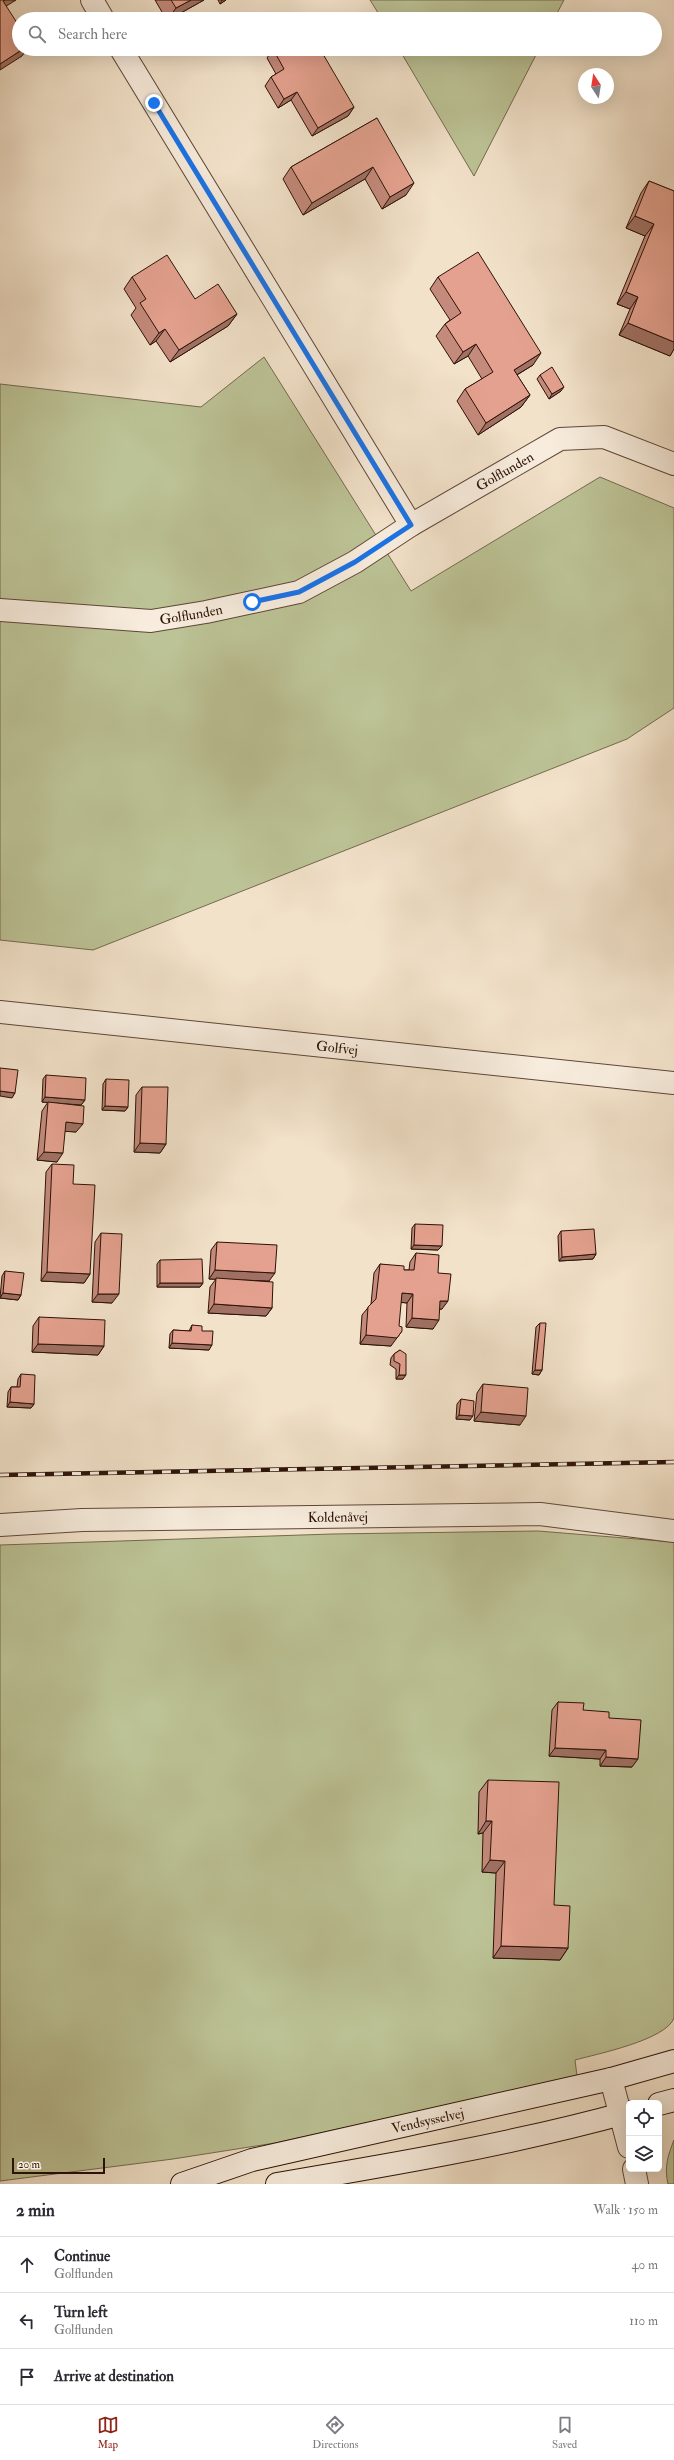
<!DOCTYPE html>
<html lang="en">
<head>
<meta charset="utf-8">
<style>
  :root { --surface:#fff; --page:#f7f7f7; --text:#2b2b33; --muted:#7c7c81; --line:#e1e1e2; --accent:#8f2418 }
  body { margin:0; font-family:"IM FELL Double Pica",serif; background:var(--page); color:var(--text) }
  .controls { position:absolute; right:12px; bottom:12px; display:grid; overflow:hidden; border-radius:6px; box-shadow:0 4px 16px #0002 }
  .controls button { width:36px; height:36px; display:grid; place-items:center; padding:0; border:0; border-bottom:1px solid var(--line); background:var(--surface); color:var(--text); font:20px sans-serif }
  .compass { position:absolute; left:578px; top:68px; width:36px; height:36px; border-radius:50%; background:var(--surface); box-shadow:0 4px 16px #0002; rotate:348deg }
  .scale { position:absolute; left:12px; bottom:10px; width:93px; box-sizing:border-box; padding-left:4px; border:2px solid #2c1207; border-top:0; font-size:11px; line-height:14px; white-space:nowrap; color:#2c1207; -webkit-text-stroke:3px #f7ecdd; paint-order:stroke }
  .stop { position:absolute; width:12px; height:12px; margin:-9px; border:3px solid #1a73e8; border-radius:50%; background:#fff }
  .stop.end { background:#1a73e8; border-color:#fff; box-shadow:0 1px 4px #0008 }
  .list { margin:0; padding:0; list-style:none }
  h2 { display:flex; justify-content:space-between; align-items:center; height:52px; margin:0; padding:0 16px; font-size:17px }
  h2 small { font-size:13px; font-weight:400; color:var(--muted) }
  .list li { display:grid; grid-template-columns:26px 1fr auto; gap:12px; align-items:center; box-sizing:border-box; height:56px; padding:0 16px; border-top:1px solid var(--line) }
  .list b { display:block; font-size:15px; white-space:nowrap }
  .list p { margin:0; font-size:13px; white-space:nowrap; color:var(--muted) }
  .list em { font-size:13px; font-style:normal; color:var(--muted) }
  .icon { flex:none; width:22px; height:22px; fill:none; stroke:currentColor; stroke-width:2; stroke-linecap:round; stroke-linejoin:round }
  .map { position:relative; flex:none; width:674px; height:2184px; overflow:hidden }
  .search { position:absolute; background:var(--surface); box-shadow:0 4px 16px #0002; left:12px; right:12px; top:12px; height:44px; display:flex; align-items:center; gap:10px; box-sizing:border-box; padding:0 14px; border-radius:22px; color:var(--muted); font-size:15px }
  .sheet { height:220px; background:var(--surface) }
  nav { display:flex; justify-content:space-around; align-items:center; box-sizing:border-box; height:56px; border-top:1px solid var(--line); background:var(--surface); font-size:11px; color:var(--muted) }
  nav a { display:grid; justify-items:center; gap:2px }
  nav .on { color:var(--accent) }
  .map>svg:first-child { display:block }
  .green { fill:#bcc396; stroke:#746a4e }
  .lines { fill:none; stroke-linecap:round; stroke-linejoin:round }
  .street-casing { stroke:#5e4638; stroke-width:24 }
  .secondary-casing { stroke:#2c1207; stroke-width:24 }
  .street { stroke:#f7ecdd; stroke-width:22 }
  .secondary { stroke:#f7ecdd; stroke-width:22 }
  .rail-casing { stroke:#2c1207; stroke-width:4.5 }
  .rail { stroke:#f7ecdd; stroke-width:3; stroke-dasharray:9; stroke-linecap:butt }
  .wall { fill:#c48a7b; stroke:#2c1207 }
  .shaded-wall { fill:#a07164; stroke:#2c1207 }
  .building { fill:#e4a18f; stroke:#2c1207 }
  .route { stroke:#1a73e8; stroke-width:5 }
  .labels { text-anchor:middle; dominant-baseline:central; stroke-width:3.5; stroke-linejoin:round; paint-order:stroke }
  .street-label { font-size:14px; fill:#2c1207; stroke:#f7ecdd }
</style>
</head>
<body>
<div class="map">
<svg width="674" height="2184" viewBox="0 0 674 2184">
  <rect width="100%" height="100%" fill="#f2e2ca"/>
  <filter id="stains"><feTurbulence type="fractalNoise" baseFrequency=".005" numOctaves="4"/><feColorMatrix values="0 0 0 0 .2 0 0 0 0 .09 0 0 0 0 .02 0 0 0 .5 -.17"/></filter>
  <radialGradient id="worn" r=".72"><stop offset=".6" stop-color="#630" stop-opacity="0"/><stop offset="1" stop-color="#630" stop-opacity=".3"/></radialGradient>
  <path class="green" d="M370,0H564L554,19H382Z
    M399,49H539L474,176Z
    M264,357L411,591L600,477L674,508V708L627,739L93,950L0,940V384L201,407Z
    M538,1531L674,1542V2018C666,2040 597,2054 575,2060L577,2076L275,2143L173,2159L0,2181V1545L332,1534Z
    M674,2140V2184H668C664,2167 668,2155 674,2140Z"/>
  <g class="lines">
    <g class="street-casing">
      <g id="street">
        <path d="M92,0L103,19"/>
        <path d="M121,49L411,525"/>
        <path id="s1" d="M0,610L151,621L206,612L299,592L355,562L411,525L560,439L604,437L674,464"/>
        <path id="s2" d="M0,1012L674,1083"/>
        <path id="s3" d="M0,1525L82,1520L540,1514L674,1531"/>
        <path d="M611,2079L629,2147"/>
        <path d="M634,2169L637,2184"/>
      </g>
    </g>
    <g class="secondary-casing">
      <g id="secondary">
        <path d="M659,2104L674,2100"/>
        <path id="s4" d="M182,2184L252,2160L611,2079L674,2061"/>
        <path d="M277,2184C395,2164 513,2144 629,2112"/>
      </g>
    </g>
    <use href="#street" class="street"/>
    <use href="#secondary" class="secondary"/>
    <g class="rail-casing">
      <path id="rail" d="M0,1475L674,1462"/>
    </g>
    <use href="#rail" class="rail"/>
  </g>
  <path class="wall" d="M155,0H204L170,19H166Z
    M218,0H226L220,4Z
    M273,49L354,107L348,116L312,136L291,100L278,108L265,86L271,77L276,74L267,58Z
    M377,118L406,195L382,209L365,179L303,215L283,179L291,167Z
    M649,181L674,191V349L670,356L619,335L630,309L617,304L645,236L626,228L641,193Z
    M132,277L195,299L237,314L228,326L170,362L156,341L150,345L131,315L136,308L124,289Z
    M438,277L533,365L517,375L530,395L521,407L478,435L457,401L465,389L482,379L468,356L454,364L436,336L445,324L450,320L430,289Z
    M540,375L561,391L549,399L537,379Z
    M46,1075L85,1100L81,1105L42,1102L43,1079Z
    M106,1079L128,1107L125,1111L102,1110L103,1084Z
    M142,1087L166,1144L160,1153L134,1152L136,1095Z
    M48,1102L76,1132L65,1131L57,1162L37,1160L42,1111Z
    M52,1164L73,1184L90,1274L84,1283L41,1281L46,1172Z
    M415,1224L442,1246L438,1250L411,1249L412,1228Z
    M561,1231L596,1254L593,1259L559,1261L558,1236Z
    M101,1233L112,1303L92,1302L95,1242Z
    M217,1242L269,1281L272,1308L266,1316L208,1313L210,1287L216,1279H209L211,1250Z
    M416,1253L438,1273L442,1309H440L433,1329L406,1327L407,1303L401,1302L391,1346L360,1344L362,1315L371,1304L374,1273L380,1264L404,1270H409L410,1262Z
    M160,1260L203,1283L200,1287H157V1264Z
    M5,1271L21,1295L18,1300L0,1298L2,1276Z
    M39,1317L104,1346L98,1355L32,1352L33,1326Z
    M540,1323L542,1370L539,1375L532,1374L536,1327Z
    M192,1325L202,1331L209,1350L169,1348L170,1334L173,1330L189,1331Z
    M400,1350L403,1379H396V1369L390,1365L391,1358L394,1354Z
    M21,1374L34,1404L31,1408L7,1407L8,1392L11,1387H17L18,1379Z
    M483,1384L520,1425L474,1421L477,1393Z
    M461,1399L470,1420L456,1419L457,1404Z
    M558,1702L583,1710L632,1767L600,1766V1759L549,1756L552,1710Z
    M488,1780L554,1905L568,1948L560,1960L493,1958L496,1873L482,1872L483,1833L478,1834L479,1792Z"/>
  <path class="shaded-wall" d="M5,0H16L0,10L3,1Z
    M191,0H204L170,19H168L176,8Z
    M222,0H226L220,4Z
    M23,49H27L22,56L0,70V64Z
    M297,92L291,100L278,108L284,99Z
    M354,107L348,116L312,136L318,128Z
    M373,167L365,179L303,215L312,203Z
    M414,183L406,195L382,209L390,197Z
    M635,216L654,224L645,236L626,228Z
    M626,292L638,297L630,309L617,304Z
    M237,314L228,326L170,362L179,350Z
    M628,323L674,342V349L670,356L619,335Z
    M165,329L156,341L150,345L159,333Z
    M476,344L468,356L454,364L463,352Z
    M541,353L533,365L505,382L514,370Z
    M564,387L561,391L549,399L552,394Z
    M530,395L521,407L478,435L486,423Z
    M0,1091L15,1093L12,1098L0,1096Z
    M45,1097L85,1100L81,1105L42,1102Z
    M105,1106L128,1107L125,1111L102,1110Z
    M66,1122L83,1124L76,1132L60,1131Z
    M140,1143L166,1144L160,1153L134,1152Z
    M44,1152L63,1153L57,1162L37,1160Z
    M414,1245L442,1246L438,1250L411,1249Z
    M596,1254L593,1259L559,1261L562,1257Z
    M215,1270L275,1273L269,1281L209,1279Z
    M47,1272L90,1274L84,1283L41,1281Z
    M160,1283H203L200,1287H157Z
    M3,1293L21,1295L18,1300L0,1298Z
    M402,1293L413,1294L407,1303L396,1302Z
    M98,1294H119L112,1303L92,1302Z
    M440,1301H448L442,1309L434,1310Z
    M214,1304L272,1308L266,1316L208,1313Z
    M412,1318L439,1320L433,1329L406,1327Z
    M402,1331L391,1346L360,1344L366,1335Z
    M172,1343L212,1345L209,1350L169,1348Z
    M38,1344L104,1346L98,1355L32,1352Z
    M535,1370H542L539,1375L532,1374Z
    M399,1375H406L403,1379H396Z
    M10,1402L34,1404L31,1408L7,1407Z
    M481,1412L526,1416L520,1425L474,1421Z
    M459,1415L473,1416L470,1420L456,1419Z
    M555,1748L606,1750L600,1759L549,1756Z
    M606,1757L638,1759L632,1767L600,1766Z
    M486,1821H492L483,1833L478,1834Z
    M490,1860L505,1861L496,1873L482,1872Z
    M501,1946L568,1948L560,1960L493,1958Z"/>
  <path class="building" d="M0,0H5L3,1L19,26V49H23L0,64Z
    M171,0H191L176,8Z
    M273,49H320L354,107L318,128L297,92L284,99L271,77L284,69Z
    M377,118L414,183L390,197L373,167L312,203L291,167Z
    M649,181L674,191V342L628,323L638,297L626,292L654,224L635,216Z
    M478,252L541,353L514,370L530,395L486,423L465,389L493,372L476,344L463,352L445,324L461,313L438,277Z
    M167,255L195,299L218,284L237,314L179,350L165,329L159,333L140,303L146,299L132,277Z
    M552,367L564,387L552,394L540,375Z
    M0,1068L18,1070L15,1093L0,1091Z
    M46,1075L86,1078L85,1100L45,1097Z
    M106,1079L129,1080L128,1107L105,1106Z
    M142,1087H168L166,1144L140,1143Z
    M48,1102L84,1106L83,1124L66,1122L63,1153L44,1152Z
    M52,1164L74,1165L73,1184L95,1185L90,1274L47,1272Z
    M415,1224L443,1225L442,1246L414,1245Z
    M594,1229L596,1254L562,1257L561,1231Z
    M101,1233L122,1234L119,1294H98Z
    M217,1242L277,1245L275,1273L215,1270Z
    M416,1253L439,1255L438,1273L451,1274L448,1301H440L439,1320L412,1318L413,1294L402,1293L399,1326L402,1327V1331L397,1338L366,1335L368,1307L376,1299L380,1264L404,1266V1270H414Z
    M202,1259L203,1283H160V1260Z
    M5,1271L24,1273L21,1295L3,1293Z
    M216,1278L273,1282L272,1308L214,1304Z
    M39,1317L105,1320L104,1346L38,1344Z
    M540,1323H546L542,1370H535Z
    M192,1325L202,1326V1331H213L212,1345L172,1343L173,1330L191,1331Z
    M400,1350L406,1354V1375H399L400,1364L394,1361V1354Z
    M21,1374L35,1375L34,1404L10,1402L11,1387H20Z
    M483,1384L528,1388L526,1416L481,1412Z
    M461,1399L474,1401L473,1416L459,1415Z
    M558,1702L584,1703L583,1710L609,1712V1718L641,1720L638,1759L606,1757V1750L555,1748Z
    M488,1780L559,1782L554,1905L570,1906L568,1948L501,1946L505,1861L490,1860L492,1821H486Z"/>
  <g class="lines">
    <path class="route" d="M154,103L411,525L355,562L299,592L252,602"/>
  </g>
  <g class="labels">
    <g class="street-label">
      <text stroke="none"><textPath href="#s1" startOffset="541">Golflunden</textPath></text>
      <text stroke="none"><textPath href="#s1" startOffset="192">Golflunden</textPath></text>
      <text stroke="none"><textPath href="#s2" startOffset="339">Golfvej</textPath></text>
      <text stroke="none"><textPath href="#s3" startOffset="338">Koldenåvej</textPath></text>
      <text stroke="none"><textPath href="#s4" startOffset="254">Vendsysselvej</textPath></text>
    </g>
  </g>
  <rect width="100%" height="100%" filter="url(#stains)"/>
  <rect width="100%" height="100%" fill="url(#worn)"/>
</svg>
<div class="controls">
<button><svg class="icon" aria-label="locate" viewBox="0 0 24 24"><circle cx="12" cy="12" r="6"/><path d="M12 2v4M12 18v4M2 12h4M18 12h4"/></svg></button>
<button><svg class="icon" aria-label="layers" viewBox="0 0 24 24"><path d="M12 4l9 5-9 5-9-5zM3 14l9 5 9-5"/></svg></button>
</div>
<svg class="compass" viewBox="-18 -18 36 36"><path d="M0-13l5 13h-10z" fill="#e53935"/><path d="M0 13l5-13h-10z" fill="#7c7c81"/></svg>
<div class="scale">20 m</div>
<div class="stop" style="left:252px;top:602px"></div>
<div class="stop end" style="left:154px;top:103px"></div>
<div class="search"><svg class="icon" aria-label="search" viewBox="0 0 24 24"><circle cx="10" cy="10" r="6"/><path d="M15 15l6 6"/></svg>Search here</div>
</div>
<section class="sheet">
<h2>2 min<small>Walk · 150 m</small></h2>
<ul class="list">
<li><svg class="icon" aria-label="ahead" viewBox="0 0 24 24"><path d="M12 20V5M6 11l6-6 6 6"/></svg><div><b>Continue</b><p>Golflunden</p></div><em>40 m</em></li>
<li><svg class="icon" aria-label="left" viewBox="0 0 24 24"><path d="M17 20v-9H6M10 6l-5 5 5 5"/></svg><div><b>Turn left</b><p>Golflunden</p></div><em>110 m</em></li>
<li><svg class="icon" aria-label="arrive" viewBox="0 0 24 24"><path d="M6 21V4h12l-3 4 3 4H6"/></svg><div><b>Arrive at destination</b></div></li>
</ul>
</section>
<nav>
<a class="on"><svg class="icon" aria-label="map" viewBox="0 0 24 24"><path d="M3 6l6-2 6 2 6-2v14l-6 2-6-2-6 2zM9 4v14M15 6v14"/></svg>Map</a>
<a><svg class="icon" aria-label="directions" viewBox="0 0 24 24"><path d="M12 3l9 9-9 9-9-9zM9 14v-3h6M13 9l2 2-2 2"/></svg>Directions</a>
<a><svg class="icon" aria-label="saved" viewBox="0 0 24 24"><path d="M7 4h10v16l-5-4-5 4z"/></svg>Saved</a>
</nav>
</body>
</html>
